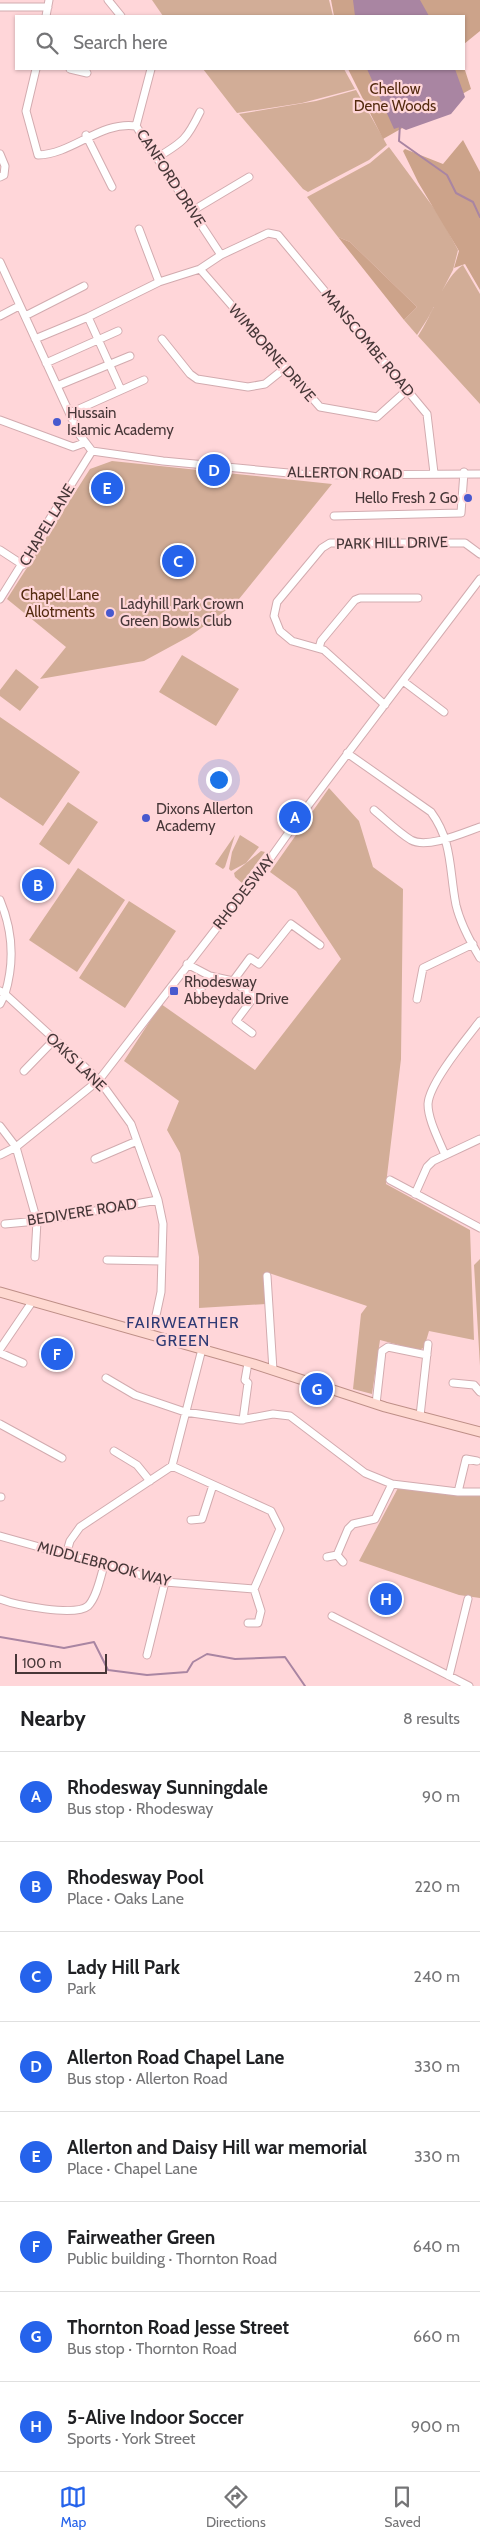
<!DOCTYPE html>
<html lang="en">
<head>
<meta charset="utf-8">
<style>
  :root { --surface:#fff; --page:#f2f2f2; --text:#202124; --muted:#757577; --line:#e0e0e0; --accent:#2563eb }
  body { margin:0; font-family:Cabin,sans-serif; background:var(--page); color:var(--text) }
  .scale { position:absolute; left:15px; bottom:12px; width:92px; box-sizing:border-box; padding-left:5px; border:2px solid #473738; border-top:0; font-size:14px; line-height:18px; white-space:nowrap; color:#473738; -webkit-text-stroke:4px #ffd6d9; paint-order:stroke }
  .you { position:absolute; left:218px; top:779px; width:18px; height:18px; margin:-12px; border:4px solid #fff; border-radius:50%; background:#1a73e8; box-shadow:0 0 0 8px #1a73e833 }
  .badge { display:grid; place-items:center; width:32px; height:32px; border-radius:50%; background:var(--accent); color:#fff; font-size:16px; font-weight:700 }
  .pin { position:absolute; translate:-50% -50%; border:2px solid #fff; box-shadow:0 1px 5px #0006 }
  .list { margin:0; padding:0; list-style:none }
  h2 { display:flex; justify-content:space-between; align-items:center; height:65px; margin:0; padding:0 20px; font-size:21px }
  h2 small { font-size:16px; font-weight:400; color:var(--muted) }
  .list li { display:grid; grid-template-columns:32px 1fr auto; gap:15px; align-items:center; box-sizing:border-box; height:90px; padding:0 20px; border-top:1px solid var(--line) }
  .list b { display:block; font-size:19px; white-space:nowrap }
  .list p { margin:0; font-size:16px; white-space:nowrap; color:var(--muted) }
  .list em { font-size:16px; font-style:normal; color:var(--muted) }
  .icon { flex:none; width:28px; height:28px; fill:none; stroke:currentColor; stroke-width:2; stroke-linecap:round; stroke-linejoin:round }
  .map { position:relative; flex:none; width:480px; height:1686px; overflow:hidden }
  .search { position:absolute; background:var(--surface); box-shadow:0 1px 4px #0004; left:15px; right:15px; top:15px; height:55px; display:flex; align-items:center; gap:12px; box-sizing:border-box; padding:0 18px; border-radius:0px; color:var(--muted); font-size:19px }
  .sheet { height:785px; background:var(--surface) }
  nav { display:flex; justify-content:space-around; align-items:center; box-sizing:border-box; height:70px; border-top:1px solid var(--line); background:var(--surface); font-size:14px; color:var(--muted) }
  nav a { display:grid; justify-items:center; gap:2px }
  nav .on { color:var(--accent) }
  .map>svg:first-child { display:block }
  .green { fill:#d2ad97 }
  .forest { fill:#cca38a }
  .water { fill:#a985a2 }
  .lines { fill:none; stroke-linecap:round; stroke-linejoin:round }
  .stream { stroke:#a985a2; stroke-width:2 }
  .minor-casing { stroke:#d2abaf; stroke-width:9 }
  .major-casing { stroke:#be8f87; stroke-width:11 }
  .minor { stroke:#fff; stroke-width:7 }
  .major { stroke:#fed8d0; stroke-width:9 }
  .poi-dot { fill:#4859ce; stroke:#ffd6d9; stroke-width:2 }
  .labels { text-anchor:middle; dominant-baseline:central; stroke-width:4.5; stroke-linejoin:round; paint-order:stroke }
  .park-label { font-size:15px; fill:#542b0f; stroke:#ffd6d9 }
  .street-label { font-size:15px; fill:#473738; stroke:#ffd6d9 }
  .poi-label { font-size:15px; fill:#473738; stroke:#ffd6d9; text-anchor:start }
  .neighbourhood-label { font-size:16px; letter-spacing:1px; fill:#2e3a74; stroke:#ffd6d9 }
</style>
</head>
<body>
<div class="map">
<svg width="480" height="1686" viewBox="0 0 480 1686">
  <rect width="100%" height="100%" fill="#ffd6d9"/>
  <path class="green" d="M152,0H329L333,16H163Z
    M203,69H344L355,89L302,103L237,113Z
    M356,90L387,145L369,160L308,192L303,189L239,114L316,101Z
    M389,147L439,215L458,250L453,270L428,318L417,335L404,320L417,307L350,242L338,237L307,197L370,163Z
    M463,265L480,294V404L418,336C432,316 444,277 463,265Z
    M112,461L332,484L235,604L190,636L144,661L40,679L66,647L7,599L90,469Z
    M182,655L239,689L216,726L159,692Z
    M16,669L39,687L20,711L0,696V690Z
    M0,717L80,772L43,826L0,797Z
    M329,788L359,821L373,867L403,889L401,1059L386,1184L470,1230L474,1340L429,1331L424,1348L418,1350L380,1340L372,1394L353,1389L361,1314L367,1306L266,1272V1304L199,1308V1257L180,1153L167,1130L179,1101L124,1061L161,1004L255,1070L341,959L296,891L270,872Z
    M68,802L98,822L69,865L39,844Z
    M235,835L225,867L223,869L215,864Z
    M240,835L259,847L246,863L231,871L229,869L232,852Z
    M261,851L265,852L242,883L235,877L234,873Z
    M78,868L125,900L77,972L29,940Z
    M129,901L176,931L125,1008L79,978Z
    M480,1259V1366L474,1265Z
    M398,1488L453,1495H480V1598L459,1595L359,1561Z"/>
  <path class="forest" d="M331,0H480V31L464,44V16H334Z
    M464,67L471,89L383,139L348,69H464Z
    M463,140L480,172V290L465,264L454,268L459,251L418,182L403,151L405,149L443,164Z
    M338,237L350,242L417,307L404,320Z"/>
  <path class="water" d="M353,0H420L429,16H355Z
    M367,69H455L465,97L451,114L406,130L400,127L394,129Z"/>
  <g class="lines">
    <path class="stream" d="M400,124L399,141L447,175L456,193L473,202L480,217
      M0,1637L64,1648L94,1642L108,1670L147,1675L187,1672L193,1662L207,1654L235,1659L285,1657L305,1686"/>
    <g class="minor-casing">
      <path id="minor" d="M108,0L121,16
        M0,7H48
        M46,16L49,0
        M36,69L26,111L38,155C73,154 100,121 136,126
        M70,69L87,73
        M151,69L136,126L221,255
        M86,135L112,187
        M0,154L5,166L4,175L0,177
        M158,157C183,142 187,139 200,112
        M192,211L249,177
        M139,229L159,282
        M0,262L79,434L92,451L163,461L310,475L480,474
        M200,269L320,407L377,417L407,390
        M0,316L19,306
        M25,316L84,286
        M88,317L121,390
        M35,339L88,317L159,282L200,269L221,255L268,233L278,235L427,414L434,473
        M162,339L190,374L197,379L248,387L265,384L285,368
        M46,363L118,331
        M57,386L130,356
        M70,413L144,380
        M0,420L73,447L84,443
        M334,516L461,513L464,472
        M0,550L23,565
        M0,599L92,451
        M319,648L321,641L355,600L360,598H418
        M403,681L444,712
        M385,705L324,650L292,641L280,631L274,616L277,602L322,548L330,543H465L480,554
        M347,753L431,812C453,842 449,870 456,905C460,922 471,943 480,958
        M374,810C386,820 398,832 411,840C427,849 463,833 480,827
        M0,900C13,931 15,961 5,994L99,1080L131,1124L158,1200L163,1224L161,1292L155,1320
        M187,964L210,976L233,981L254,997L236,1021L252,1033
        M233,981L250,958L259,964L291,924L320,945
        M0,991L5,994L0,1004
        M195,997L210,976
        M417,999L423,968L473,944
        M24,1071L54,1040
        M0,1126L16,1147L37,1221L35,1257
        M0,1155L16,1147L99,1080L267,863L307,807L480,579
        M445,1155C439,1140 428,1120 428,1104C429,1083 467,1038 480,1021
        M95,1159L137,1141
        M390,1180L480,1228
        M415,1194L427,1167L433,1161L480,1139
        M5,1224L37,1221L158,1200
        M107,1260L162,1261
        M267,1276L273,1370
        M0,1349L32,1302
        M0,1353L23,1363
        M106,1378L135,1395L185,1412L240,1420L273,1414L290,1416L365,1473L392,1484L458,1492H480
        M453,1383L474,1385L480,1392
        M376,1404L382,1351L388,1347L427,1355
        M420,1416L428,1344
        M243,1420L248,1383L245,1380L248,1363
        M0,1424L62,1458
        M114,1451L137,1465L150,1481
        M458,1492L466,1459L477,1461
        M0,1497H1
        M191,1520L202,1519L213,1485
        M0,1536L165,1582L254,1589L280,1529L271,1511L172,1466
        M66,1555L70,1541L80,1527L172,1466L202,1349
        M327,1557L337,1555
        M343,1562L337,1555L348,1529L353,1524L375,1519L392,1484
        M0,1599C15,1605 75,1617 88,1606C97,1597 100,1578 104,1566
        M332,1616L469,1686
        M248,1623H258L261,1611L254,1589
        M147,1655L165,1582
        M449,1676L468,1599"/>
    </g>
    <g class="major-casing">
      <path id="major" d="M0,1292L254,1364L385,1407L480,1432"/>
    </g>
    <use href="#minor" class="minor"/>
    <use href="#major" class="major"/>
  </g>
  <g class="poi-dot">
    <circle cx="57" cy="422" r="5"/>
    <circle cx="468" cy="498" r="5"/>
    <circle cx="110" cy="613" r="5"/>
    <circle cx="146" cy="818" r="5"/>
    <rect x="169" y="986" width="10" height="10" rx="2.5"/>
  </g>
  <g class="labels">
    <g class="park-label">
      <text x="395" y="89">Chellow<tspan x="395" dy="17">Dene Woods</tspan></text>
      <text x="60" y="595">Chapel Lane<tspan x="60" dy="17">Allotments</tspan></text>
    </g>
    <g class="street-label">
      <text transform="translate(171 178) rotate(57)">CANFORD DRIVE</text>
      <text transform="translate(368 343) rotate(50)">MANSCOMBE ROAD</text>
      <text transform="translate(272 353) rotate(49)">WIMBORNE DRIVE</text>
      <text transform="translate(345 473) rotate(1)">ALLERTON ROAD</text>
      <text transform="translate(47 525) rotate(-59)">CHAPEL LANE</text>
      <text transform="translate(392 543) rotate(-1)">PARK HILL DRIVE</text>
      <text transform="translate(244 892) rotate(-52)">RHODESWAY</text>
      <text transform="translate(76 1062) rotate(44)">OAKS LANE</text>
      <text transform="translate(82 1212) rotate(-9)">BEDIVERE ROAD</text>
      <text transform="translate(104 1564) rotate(15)">MIDDLEBROOK WAY</text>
    </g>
    <g class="poi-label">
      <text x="67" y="413">Hussain<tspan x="67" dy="17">Islamic Academy</tspan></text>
      <text x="458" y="498" text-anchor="end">Hello Fresh 2 Go</text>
      <text x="120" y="604">Ladyhill Park Crown<tspan x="120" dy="17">Green Bowls Club</tspan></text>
      <text x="156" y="809">Dixons Allerton<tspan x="156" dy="17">Academy</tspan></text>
      <text x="184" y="982">Rhodesway<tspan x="184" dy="17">Abbeydale Drive</tspan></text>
    </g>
    <g class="neighbourhood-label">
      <text x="183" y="1322">FAIRWEATHER<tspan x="183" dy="18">GREEN</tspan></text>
    </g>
  </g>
</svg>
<div class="scale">100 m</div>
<div class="you"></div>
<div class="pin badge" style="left:295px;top:817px">A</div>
<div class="pin badge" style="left:38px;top:885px">B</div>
<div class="pin badge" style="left:178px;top:561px">C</div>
<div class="pin badge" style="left:214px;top:470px">D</div>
<div class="pin badge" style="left:107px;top:488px">E</div>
<div class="pin badge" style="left:57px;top:1354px">F</div>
<div class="pin badge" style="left:317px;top:1389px">G</div>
<div class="pin badge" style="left:386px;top:1599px">H</div>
<div class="search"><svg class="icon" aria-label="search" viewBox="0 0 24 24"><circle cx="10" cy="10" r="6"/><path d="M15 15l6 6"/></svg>Search here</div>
</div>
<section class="sheet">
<h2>Nearby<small>8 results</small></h2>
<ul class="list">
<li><span class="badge">A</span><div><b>Rhodesway Sunningdale</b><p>Bus stop · Rhodesway</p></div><em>90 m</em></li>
<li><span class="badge">B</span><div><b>Rhodesway Pool</b><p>Place · Oaks Lane</p></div><em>220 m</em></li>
<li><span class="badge">C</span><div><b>Lady Hill Park</b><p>Park</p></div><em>240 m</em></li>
<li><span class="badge">D</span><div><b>Allerton Road Chapel Lane</b><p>Bus stop · Allerton Road</p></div><em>330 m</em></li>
<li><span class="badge">E</span><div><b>Allerton and Daisy Hill war memorial</b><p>Place · Chapel Lane</p></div><em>330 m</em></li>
<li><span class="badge">F</span><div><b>Fairweather Green</b><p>Public building · Thornton Road</p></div><em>640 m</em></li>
<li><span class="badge">G</span><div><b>Thornton Road Jesse Street</b><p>Bus stop · Thornton Road</p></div><em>660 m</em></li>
<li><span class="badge">H</span><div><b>5-Alive Indoor Soccer</b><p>Sports · York Street</p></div><em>900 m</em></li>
</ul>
</section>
<nav>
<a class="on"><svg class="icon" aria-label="map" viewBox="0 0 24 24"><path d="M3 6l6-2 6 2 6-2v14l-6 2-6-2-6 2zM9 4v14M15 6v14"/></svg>Map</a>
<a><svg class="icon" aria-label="directions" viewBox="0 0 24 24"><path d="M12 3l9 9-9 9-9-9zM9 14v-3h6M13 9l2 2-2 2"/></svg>Directions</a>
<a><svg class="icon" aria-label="saved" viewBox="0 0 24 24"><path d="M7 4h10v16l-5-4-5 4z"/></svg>Saved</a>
</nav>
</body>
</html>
